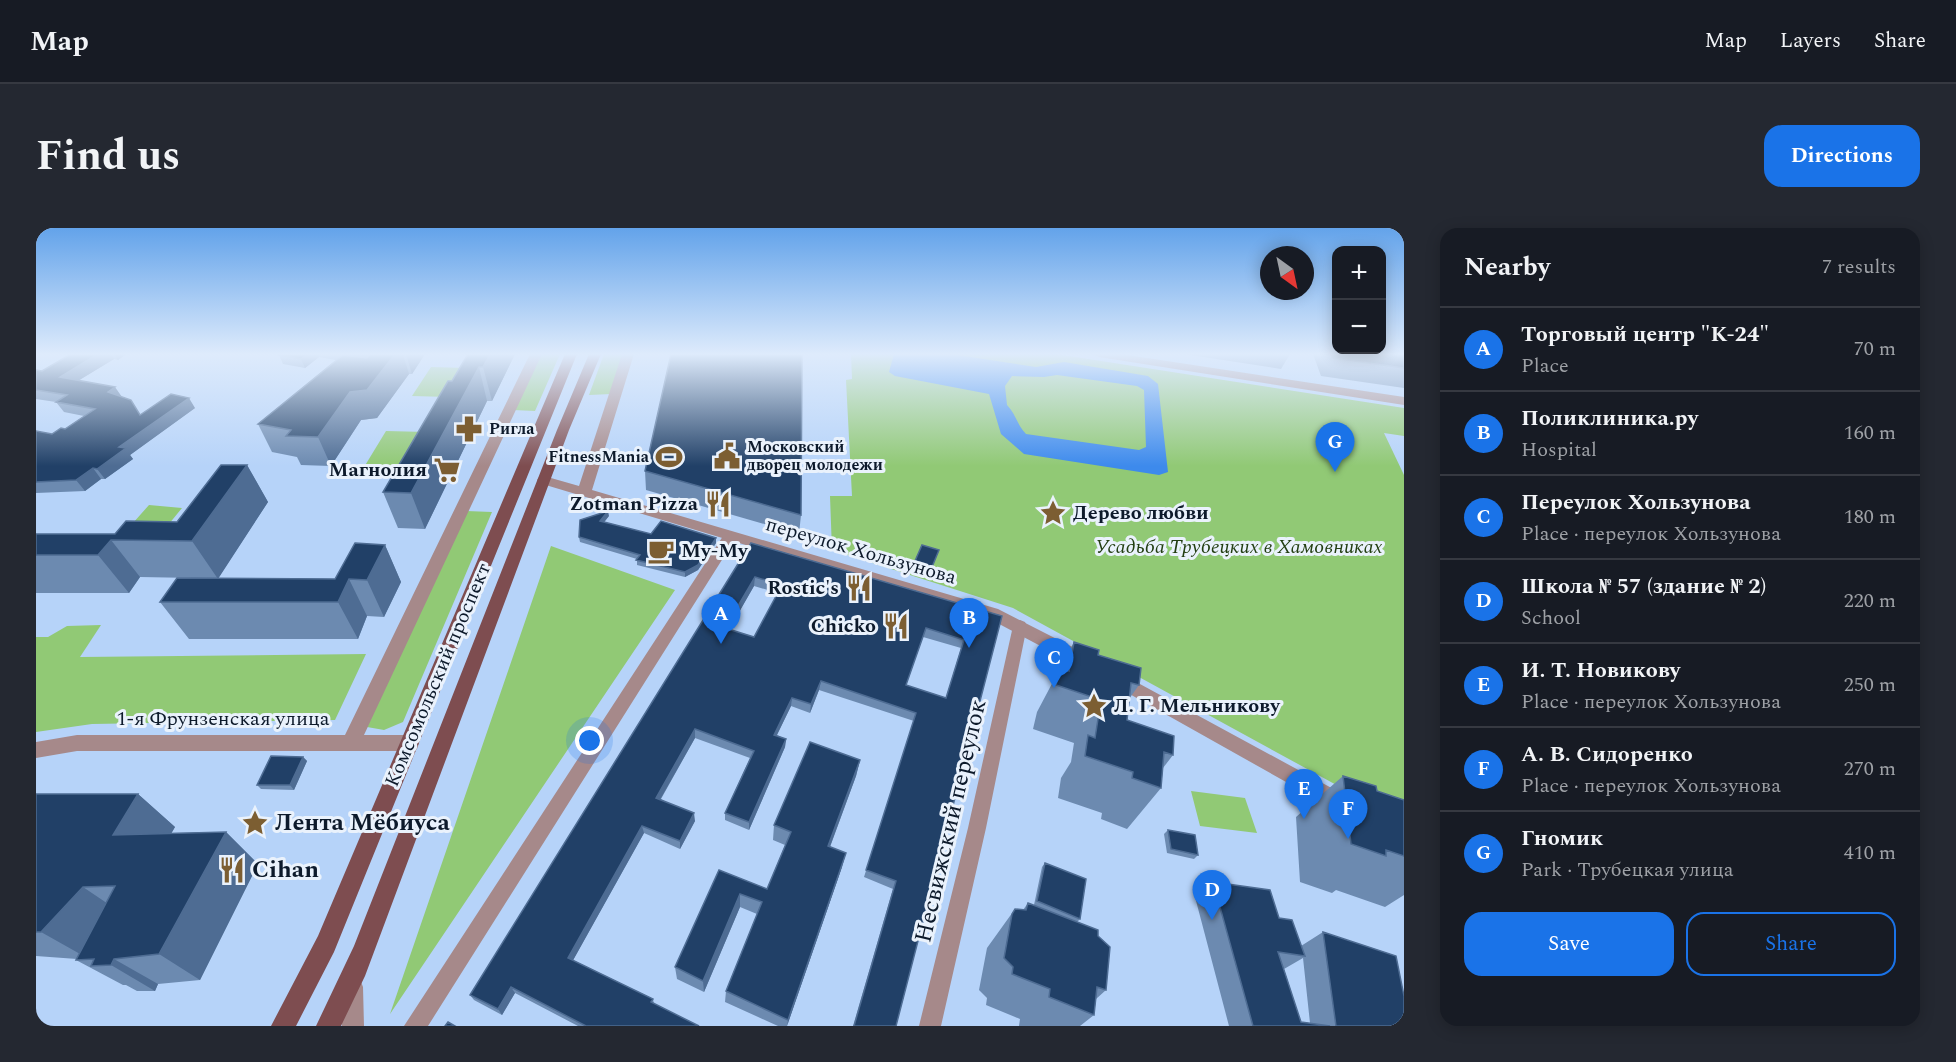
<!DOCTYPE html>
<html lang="en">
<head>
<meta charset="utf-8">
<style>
  :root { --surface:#171b24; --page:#242831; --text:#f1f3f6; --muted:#9ea1a6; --line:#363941; --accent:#1a73e8 }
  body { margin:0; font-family:Spectral,serif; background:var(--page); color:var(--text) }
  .controls { position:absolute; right:18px; top:18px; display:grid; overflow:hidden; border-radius:12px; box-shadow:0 3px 15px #0003 }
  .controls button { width:54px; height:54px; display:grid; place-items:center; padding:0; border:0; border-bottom:2px solid var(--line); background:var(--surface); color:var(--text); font:30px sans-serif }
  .compass { position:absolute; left:1224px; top:18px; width:54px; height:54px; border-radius:50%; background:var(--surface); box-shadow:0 3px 15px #0003; rotate:147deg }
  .you { position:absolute; left:554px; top:513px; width:21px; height:21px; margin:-15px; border:4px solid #fff; border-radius:50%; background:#1a73e8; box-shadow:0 0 0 9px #1a73e833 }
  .badge { display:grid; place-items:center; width:39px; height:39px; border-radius:50%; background:var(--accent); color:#fff; font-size:20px; font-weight:700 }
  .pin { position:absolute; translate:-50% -50px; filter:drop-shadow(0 2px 3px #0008) }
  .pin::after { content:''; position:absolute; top:32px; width:21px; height:18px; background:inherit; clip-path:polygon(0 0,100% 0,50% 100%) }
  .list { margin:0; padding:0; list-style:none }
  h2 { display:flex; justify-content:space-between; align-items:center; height:78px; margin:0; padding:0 24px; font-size:26px }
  h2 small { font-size:20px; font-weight:400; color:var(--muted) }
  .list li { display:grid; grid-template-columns:39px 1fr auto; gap:18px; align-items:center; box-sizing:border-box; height:84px; padding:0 24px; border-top:2px solid var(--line) }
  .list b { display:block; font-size:22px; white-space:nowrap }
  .list p { margin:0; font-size:20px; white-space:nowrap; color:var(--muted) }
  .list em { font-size:20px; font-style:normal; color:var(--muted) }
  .actions { display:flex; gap:12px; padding:18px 24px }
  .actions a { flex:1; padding:14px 0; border:2px solid var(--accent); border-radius:18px; text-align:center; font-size:21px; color:var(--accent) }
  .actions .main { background:var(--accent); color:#fff }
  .map { position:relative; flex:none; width:1368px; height:798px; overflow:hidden; border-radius:18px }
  header { display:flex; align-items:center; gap:36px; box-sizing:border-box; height:84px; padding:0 30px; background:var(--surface); border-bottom:2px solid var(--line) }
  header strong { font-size:28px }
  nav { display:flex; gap:33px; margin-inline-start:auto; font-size:21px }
  .intro { display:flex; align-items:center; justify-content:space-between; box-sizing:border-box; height:144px; padding:0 36px }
  h1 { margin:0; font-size:42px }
  .button { padding:15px 27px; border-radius:18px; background:var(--accent); color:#fff; font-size:21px; font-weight:700 }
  main { display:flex; gap:36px; padding:0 36px }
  aside { flex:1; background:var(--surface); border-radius:18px; box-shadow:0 3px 15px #0003 }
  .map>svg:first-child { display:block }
  .green { fill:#91c975 }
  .water { fill:#3d8aec; fill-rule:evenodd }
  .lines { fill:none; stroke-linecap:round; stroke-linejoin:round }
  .minor { fill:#a6898a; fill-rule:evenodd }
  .tertiary { fill:#a6898a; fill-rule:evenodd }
  .primary { fill:#7e4d50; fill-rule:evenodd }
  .wall { fill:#6c8ab0; fill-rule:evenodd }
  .shaded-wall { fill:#4e6c93 }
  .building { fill:#214067; stroke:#4e6c93; stroke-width:1.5; fill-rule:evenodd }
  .labels { text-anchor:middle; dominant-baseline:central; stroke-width:6; stroke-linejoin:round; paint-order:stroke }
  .far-poi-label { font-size:16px; font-weight:bold; fill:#0d1a2b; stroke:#eaf2fc; text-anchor:start }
  .poi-label { font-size:20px; font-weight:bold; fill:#0d1a2b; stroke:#eaf2fc; text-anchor:end }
  .park-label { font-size:20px; font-style:italic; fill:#223e11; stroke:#eaf2fc }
  .street-label { font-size:20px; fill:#0d1a2b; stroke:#eaf2fc }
  .near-street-label { font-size:24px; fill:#0d1a2b; stroke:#eaf2fc }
  .near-poi-label { font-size:24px; font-weight:bold; fill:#0d1a2b; stroke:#eaf2fc; text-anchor:start }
</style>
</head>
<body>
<header>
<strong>Map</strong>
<nav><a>Map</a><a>Layers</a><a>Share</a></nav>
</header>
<div class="intro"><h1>Find us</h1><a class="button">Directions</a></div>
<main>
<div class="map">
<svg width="1368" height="798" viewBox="0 0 1368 798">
  <rect width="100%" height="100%" fill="#b6d3f9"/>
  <path class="green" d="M503,126H524L499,183L477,182Z
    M568,126H587L575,166L553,167Z
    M815,126H1020L1368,180V208L1348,205L1368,247V594L977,380L796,322L794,268H816L810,152L816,151Z
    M395,139L431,140L414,169L376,168Z
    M350,203L391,204L366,250L322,249Z
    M113,277L146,280L119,313H81Z
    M430,283L456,284L367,494L348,502L331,499Z
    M515,318L639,362L354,786Z
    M65,397L44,429L330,426L299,492L56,496L0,504V409H12L31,398Z
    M1155,563L1209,570L1221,605L1164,598Z"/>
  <path class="water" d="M858,126H915L1000,139L1028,134L1112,148L1122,156L1132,244L1123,247L988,226L965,206L953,166L859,148L853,144ZM1021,147L1101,158L1108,162L1110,219L1103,222L990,206C981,197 980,186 971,177L969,158L976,148L1008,149Z"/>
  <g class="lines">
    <path class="minor" d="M694,304L701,308L392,798H368L689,305Z
      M984,392L989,394L991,398L950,600L905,798H883L932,600L977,398L979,394Z
      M316,748L324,751L327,759L328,798H306L305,759L308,751Z"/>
    <path class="tertiary" d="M494,126H506L328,507H374L381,509L383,515L381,521L374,523H41L0,530V514L41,507H309Z
      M586,126H598L556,262L962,381L1058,430L1061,435L1058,440L1052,442L1046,440L950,389L503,255L501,252L503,249L508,248L543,258Z
      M1057,126H1085L1368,169V177L1063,129Z
      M1080,443L1314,570L1317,576L1314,582L1307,585L1300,582L1074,455L1071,450L1074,445Z"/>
    <path class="primary" d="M529,126H541L298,724L260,798H235L282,708Z
      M553,126H565L533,202L329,748L305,798H280L318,718L521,202Z"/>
  </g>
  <path class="wall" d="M35,126H90L82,132L78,131L43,152L86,169L104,187L159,180L94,227L97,231L69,251H65L49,263L0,265V203L16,206L29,201L48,188L28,184L20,174L0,171V142L6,143Z
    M244,126H389L376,146H373L341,190L325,192L295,238L265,237L261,229L236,224L222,196L300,132L283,129L269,140L247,136L243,127Z
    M432,126H479L456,173H451L389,301L362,300L347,264L416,153Z
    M1148,126H1254L1245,141Z
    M1277,126H1368V160L1285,148Z
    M211,237L232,274L182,350L299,351L349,317L365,354L348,389L331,388L322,411H153L124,374L158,350L104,349L93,365H0V306H79L141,294Z
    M609,243L765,287L763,306L610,262Z
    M573,288L568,294L615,306L680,315L662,342L649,349L601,337V331L544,314L543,309Z
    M715,315L966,388L860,798H817L857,661L828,649L878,493L783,462L774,485L755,478L741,507L750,511L749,519L713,602L689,592V585L714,530L659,510L625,571L659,593L644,621L608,605L537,732L617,771L618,776L663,798H542L479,765L466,787L438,772L434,767ZM718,358L742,365L718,409L693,401ZM887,409L925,420L910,470L870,457Z
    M903,322L894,344L877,338L879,333Z
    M1038,414L1062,427L1103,457L1093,471L1091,492L1137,527L1127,540L1125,560L1091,601L1065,591L1066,585L1022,570L1025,550L1035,534L1038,515L997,501L1001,484Z
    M267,529L271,533L258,562L225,561L221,557Z
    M824,532L820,548L794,619L806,639L751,798H742L689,774L690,763L721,686L704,679L668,764L641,751L639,739L683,642L731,661L749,617L737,612L738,597Z
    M1307,548L1341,563L1368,572V667L1349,679L1300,662L1296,665L1264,654L1260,589Z
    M0,566H102L139,599L135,605L190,604L222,636L164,752L122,756L119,763H101L90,757H87L40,732L41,731L0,728Z
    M1132,602L1162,627L1158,631L1131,625L1128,606Z
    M1009,635L1044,691L1041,694L1062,708L1070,762L1060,771L1058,787L1044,798H983L984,791L950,777L951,770L943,762L951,720L979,681L987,682L992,675L1017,685L998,677L1006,639Z
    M1177,654L1243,690L1265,718L1287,704L1368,798H1193L1159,669ZM1267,730L1274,795L1265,794L1248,741Z"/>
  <path class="shaded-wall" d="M62,126H75L78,131L32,159L24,149Z
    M78,126H90L82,132Z
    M272,126H282L283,129L269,140L265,131Z
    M326,126H340L327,137L323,128Z
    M359,126H367L373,146L341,190L325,192L295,238L282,209L314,164Z
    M370,126H389L376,146Z
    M454,126H479L456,173L447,139Z
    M443,139L451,173L389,301L375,265Z
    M79,159L86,169L72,164Z
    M153,170L159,180L94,227L97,231L69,251L61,241L83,219Z
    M211,237L232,274L182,351L156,313Z
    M57,240L65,251L49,263L40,252Z
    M572,283L573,288L565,298L564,293Z
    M680,310V315L662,342L649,349V344Z
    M75,312L104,349L93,365L62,327Z
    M349,317L365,354L348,389L331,352Z
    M719,349L718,358L689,409V400Z
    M313,351L331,388L322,411L302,374Z
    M785,453L783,462L774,485L775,476Z
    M756,470L755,478L737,515L738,507Z
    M659,501V510L621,577L620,570Z
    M750,511L749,519L713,602V594Z
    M267,529L271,533L258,562L254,557Z
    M824,532L820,548L789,632L792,618Z
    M102,566L139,599L117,638L77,607Z
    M658,585L659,593L644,621V613Z
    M606,598L608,605L535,736L532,730Z
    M190,604L222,636L164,752L123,726Z
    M810,625L806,639L751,798L752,792Z
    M47,659L90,688L53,731L5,704Z
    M704,666V679L668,764L667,753Z
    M78,731L122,756L119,763L75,737Z
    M475,759L479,765L466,787L462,781Z"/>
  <path class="building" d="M35,126H62L24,149L79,159L72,164L95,172L104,187L135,166L153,170L83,219L90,220L61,241L57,240L40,252L0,254V203L16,206L25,200L29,201L59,181L20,174L31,167L0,162V142L6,143Z
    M244,126H272L265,131L243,127Z
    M312,126H326L323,128Z
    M334,126H359L331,162L314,164L282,209L250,208L255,202L222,196L307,127L331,130Z
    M432,126H454L447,139H443L375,265L347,264L412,153H416Z
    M635,126H766L765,287L609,243Z
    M1295,126H1368V140L1297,130Z
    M185,237H211L156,313L75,312L62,327H0V306H79L90,293L141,294Z
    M572,283L564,293L615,306L625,293L680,310L662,337L649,344L600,332L604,327L543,309L544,292Z
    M319,315L349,317L331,352L313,351L302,374H124L141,350L299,351Z
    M715,315L966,388L860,798H818L860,653L830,642L880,485L785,453L775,476L756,470L738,507L750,511L713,594L689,585L718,523L659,501L620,570L658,585L644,613L606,598L532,730L617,771L615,774L663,798H550L475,759L462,781L434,767ZM719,349L746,357L718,409L689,400ZM890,400L928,412L910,470L870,457Z
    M886,317L903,322L896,339L879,333Z
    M1038,414L1063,422L1062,427L1105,440L1103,457L1095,455L1091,492L1138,508L1137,527L1128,524L1125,560L1096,550L1097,544L1049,528L1052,507L1059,510L1065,472L1020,457L1024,440L1033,443Z
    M774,514L824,532L792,618L810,625L752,792L690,763L726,674L704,666L667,753L639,739L683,642L731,661L755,604L738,597Z
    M235,528L267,529L254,557H221Z
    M1307,548L1340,558L1341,563L1368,572V628L1350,622V628L1315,616Z
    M0,566H102L77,607L190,604L123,726L78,731L75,737L55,738L58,731L40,732L79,658L47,659L5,704H0Z
    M1132,602L1159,607L1162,627L1135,621Z
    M1009,635L1050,651L1044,691L1001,673Z
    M1177,654L1234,662L1243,690L1256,692L1269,728L1242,724L1265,794L1294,798H1217Z
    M992,675L1062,702V708L1074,719L1070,762L1061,759L1058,787L1013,769L1014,761L976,746L977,739L968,730L976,686L979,681L990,682Z
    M1287,704L1360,728L1368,768V798H1300Z
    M412,794L419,798H409Z"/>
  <linearGradient id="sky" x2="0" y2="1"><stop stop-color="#63a3ea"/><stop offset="0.53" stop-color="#deebfc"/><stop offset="1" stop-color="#deebfc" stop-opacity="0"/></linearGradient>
  <rect width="1368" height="238" fill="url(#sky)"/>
  <defs>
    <g id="pharmacy-bare" transform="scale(2.07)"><path d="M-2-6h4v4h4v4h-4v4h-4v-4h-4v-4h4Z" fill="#7c5e32" stroke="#eaf2fc" stroke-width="2.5" paint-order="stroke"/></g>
    <g id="civic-bare" transform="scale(2.07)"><path d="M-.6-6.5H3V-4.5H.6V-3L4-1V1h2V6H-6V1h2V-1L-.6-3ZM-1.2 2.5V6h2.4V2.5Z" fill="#7c5e32" stroke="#eaf2fc" stroke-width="2.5" paint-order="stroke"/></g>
    <g id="stadium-bare" transform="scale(2.07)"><path d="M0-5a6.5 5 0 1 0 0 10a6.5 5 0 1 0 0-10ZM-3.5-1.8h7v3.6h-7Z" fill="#7c5e32" stroke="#eaf2fc" stroke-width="2.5" paint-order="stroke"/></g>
    <g id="supermarket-bare" transform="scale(2.07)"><path d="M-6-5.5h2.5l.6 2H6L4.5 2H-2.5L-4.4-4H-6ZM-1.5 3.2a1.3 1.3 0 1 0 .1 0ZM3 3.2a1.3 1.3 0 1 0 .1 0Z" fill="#7c5e32" stroke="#eaf2fc" stroke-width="2.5" paint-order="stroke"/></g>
    <g id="restaurant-bare" transform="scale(2.07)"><path d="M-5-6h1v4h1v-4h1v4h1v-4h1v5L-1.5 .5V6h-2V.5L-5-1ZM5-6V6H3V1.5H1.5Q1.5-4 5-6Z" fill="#7c5e32" stroke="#eaf2fc" stroke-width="2.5" paint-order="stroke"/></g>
    <g id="sight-bare" transform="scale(2.07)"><path d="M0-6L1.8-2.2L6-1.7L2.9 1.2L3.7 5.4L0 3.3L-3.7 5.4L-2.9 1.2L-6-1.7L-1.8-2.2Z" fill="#7c5e32" stroke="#eaf2fc" stroke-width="2.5" paint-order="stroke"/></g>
    <g id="cafe-bare" transform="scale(2.07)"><path d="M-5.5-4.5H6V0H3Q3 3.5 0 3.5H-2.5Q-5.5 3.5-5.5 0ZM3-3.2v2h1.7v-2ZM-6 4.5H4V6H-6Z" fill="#7c5e32" stroke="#eaf2fc" stroke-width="2.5" paint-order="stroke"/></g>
  </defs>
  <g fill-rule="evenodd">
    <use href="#pharmacy-bare" x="433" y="201"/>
    <use href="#civic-bare" x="691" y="228"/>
    <use href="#stadium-bare" x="633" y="229"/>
    <use href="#supermarket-bare" x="411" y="242"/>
    <use href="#restaurant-bare" x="682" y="276"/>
    <use href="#sight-bare" x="1017" y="285"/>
    <use href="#cafe-bare" x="625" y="323"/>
    <use href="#restaurant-bare" x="823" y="360"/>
    <use href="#restaurant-bare" x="860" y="398"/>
    <use href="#sight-bare" x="1058" y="478"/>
    <use href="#sight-bare" x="219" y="595"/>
    <use href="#restaurant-bare" x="196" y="642"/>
  </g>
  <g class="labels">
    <g class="far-poi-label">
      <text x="453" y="201">Ригла</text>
      <text x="711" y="219">Московский<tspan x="711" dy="18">дворец молодежи</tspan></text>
      <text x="613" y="229" text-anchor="end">FitnessMania</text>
    </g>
    <g class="poi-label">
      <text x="391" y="242">Магнолия</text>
      <text x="662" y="276">Zotman Pizza</text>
      <text x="1037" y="285" text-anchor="start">Дерево любви</text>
      <text x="645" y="323" text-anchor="start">Му-Му</text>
      <text x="803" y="360">Rostic's</text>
      <text x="840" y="398">Chicko</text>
      <text x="1078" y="478" text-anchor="start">Л. Г. Мельникову</text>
    </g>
    <g class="park-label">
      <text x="1203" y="319">Усадьба Трубецких в Хамовниках</text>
    </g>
    <g class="street-label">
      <text transform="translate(825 323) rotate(16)">переулок Хользунова</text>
      <text transform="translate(402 447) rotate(-67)">Комсомольский проспект</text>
      <text x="187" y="491">1-я Фрунзенская улица</text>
    </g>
    <g class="near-street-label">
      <text transform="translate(915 593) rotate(-77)">Несвижский переулок</text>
    </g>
    <g class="near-poi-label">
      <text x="239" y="595">Лента Мёбиуса</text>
      <text x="216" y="642">Cihan</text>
    </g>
  </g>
</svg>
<div class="controls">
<button>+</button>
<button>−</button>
</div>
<svg class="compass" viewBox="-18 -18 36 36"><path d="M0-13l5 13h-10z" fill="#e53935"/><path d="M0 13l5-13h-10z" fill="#9ea1a6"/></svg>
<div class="you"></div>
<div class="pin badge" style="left:685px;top:416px">A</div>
<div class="pin badge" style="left:933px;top:420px">B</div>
<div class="pin badge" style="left:1018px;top:460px">C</div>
<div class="pin badge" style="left:1176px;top:692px">D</div>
<div class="pin badge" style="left:1268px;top:591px">E</div>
<div class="pin badge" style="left:1312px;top:611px">F</div>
<div class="pin badge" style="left:1299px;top:244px">G</div>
</div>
<aside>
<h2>Nearby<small>7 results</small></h2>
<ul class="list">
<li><span class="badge">A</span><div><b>Торговый центр &quot;К-24&quot;</b><p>Place</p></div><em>70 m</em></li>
<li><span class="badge">B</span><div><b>Поликлиника.ру</b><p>Hospital</p></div><em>160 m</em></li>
<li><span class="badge">C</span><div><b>Переулок Хользунова</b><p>Place · переулок Хользунова</p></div><em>180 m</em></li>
<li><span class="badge">D</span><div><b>Школа № 57 (здание № 2)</b><p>School</p></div><em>220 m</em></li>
<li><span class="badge">E</span><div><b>И. Т. Новикову</b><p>Place · переулок Хользунова</p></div><em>250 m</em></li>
<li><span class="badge">F</span><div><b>А. В. Сидоренко</b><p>Place · переулок Хользунова</p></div><em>270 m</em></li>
<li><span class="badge">G</span><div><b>Гномик</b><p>Park · Трубецкая улица</p></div><em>410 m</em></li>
</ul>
<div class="actions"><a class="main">Save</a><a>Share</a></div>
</aside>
</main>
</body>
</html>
